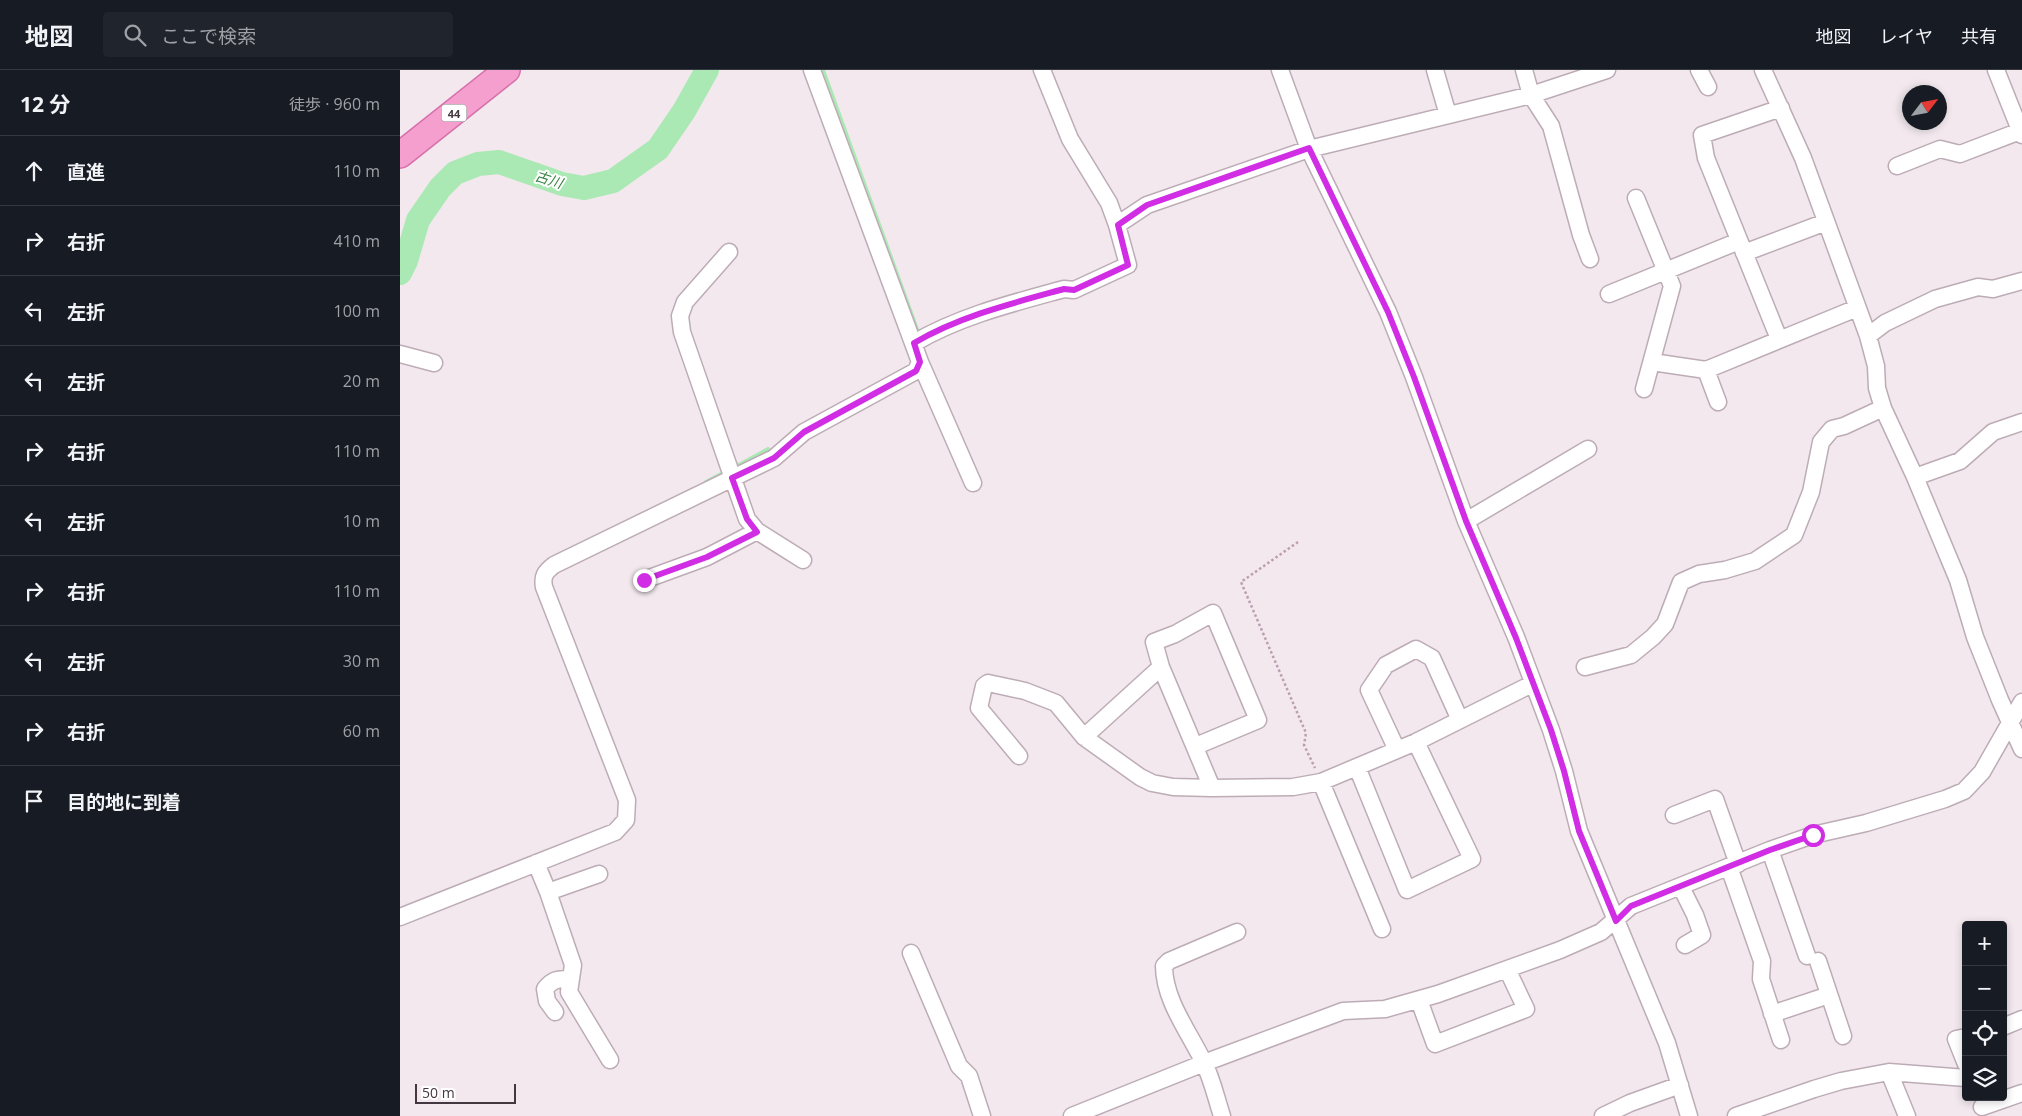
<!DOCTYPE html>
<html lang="ja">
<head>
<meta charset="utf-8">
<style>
  :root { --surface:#171b24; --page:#20242c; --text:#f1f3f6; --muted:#9ea1a6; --line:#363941 }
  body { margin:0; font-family:"Open Sans","Noto Sans JP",sans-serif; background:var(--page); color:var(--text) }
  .controls { position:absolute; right:15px; bottom:15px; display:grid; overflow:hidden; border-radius:5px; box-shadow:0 2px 8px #0003 }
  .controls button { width:45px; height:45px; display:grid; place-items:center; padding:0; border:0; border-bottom:1px solid var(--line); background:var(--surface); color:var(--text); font:25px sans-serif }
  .compass { position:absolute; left:1502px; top:15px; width:45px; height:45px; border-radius:50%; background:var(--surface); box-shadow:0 2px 8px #0003; rotate:58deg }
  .scale { position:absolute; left:15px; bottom:12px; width:101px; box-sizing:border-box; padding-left:5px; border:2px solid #453740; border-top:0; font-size:14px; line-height:18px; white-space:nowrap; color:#453740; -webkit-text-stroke:4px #fff; paint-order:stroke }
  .stop { position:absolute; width:15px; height:15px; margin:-11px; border:4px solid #d02de5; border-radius:50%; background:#fff }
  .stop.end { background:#d02de5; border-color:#fff; box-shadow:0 1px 5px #0008 }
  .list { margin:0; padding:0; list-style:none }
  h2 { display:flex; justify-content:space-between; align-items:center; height:65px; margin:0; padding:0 20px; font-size:21px }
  h2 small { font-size:16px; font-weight:400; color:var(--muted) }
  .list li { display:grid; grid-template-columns:32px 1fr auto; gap:15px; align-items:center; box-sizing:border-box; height:70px; padding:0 20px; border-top:1px solid var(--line) }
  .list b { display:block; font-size:19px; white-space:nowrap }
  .list em { font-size:16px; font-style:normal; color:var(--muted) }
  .icon { flex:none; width:28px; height:28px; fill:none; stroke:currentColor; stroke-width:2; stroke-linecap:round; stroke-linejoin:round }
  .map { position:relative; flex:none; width:1622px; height:1046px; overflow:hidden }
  header { display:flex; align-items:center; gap:30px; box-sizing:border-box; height:70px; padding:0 25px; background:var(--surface); border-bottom:1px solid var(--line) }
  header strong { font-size:24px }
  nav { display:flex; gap:28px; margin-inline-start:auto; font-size:18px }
  .search { width:350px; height:45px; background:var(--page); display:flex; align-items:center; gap:12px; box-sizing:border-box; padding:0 18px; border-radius:5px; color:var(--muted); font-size:19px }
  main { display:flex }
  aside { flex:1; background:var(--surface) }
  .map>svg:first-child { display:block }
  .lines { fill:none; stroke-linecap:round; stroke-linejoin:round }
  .stream { stroke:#aae9b3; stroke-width:4 }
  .river { stroke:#aae9b3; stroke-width:24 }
  .street-casing { stroke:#bdacb6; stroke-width:19 }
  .primary-casing { stroke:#d870ab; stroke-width:28 }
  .path { stroke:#bd9eb1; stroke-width:2.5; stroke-dasharray:2.5 2.5; stroke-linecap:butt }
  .street { stroke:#fff; stroke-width:16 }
  .primary { stroke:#f49fce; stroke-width:25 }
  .route { stroke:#d02de5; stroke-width:6 }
  .labels { text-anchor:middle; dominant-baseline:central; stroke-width:4; stroke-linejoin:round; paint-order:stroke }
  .shield { fill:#fff; stroke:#7d7379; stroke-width:1 }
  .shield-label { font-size:11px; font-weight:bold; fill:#453740 }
  .water-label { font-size:14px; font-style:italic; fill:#30813d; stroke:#fff }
</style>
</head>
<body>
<header>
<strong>地図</strong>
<div class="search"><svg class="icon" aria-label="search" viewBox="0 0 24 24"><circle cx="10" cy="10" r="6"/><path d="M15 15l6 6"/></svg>ここで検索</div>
<nav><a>地図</a><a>レイヤ</a><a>共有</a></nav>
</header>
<main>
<aside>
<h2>12 分<small>徒歩 · 960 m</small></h2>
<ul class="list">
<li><svg class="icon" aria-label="ahead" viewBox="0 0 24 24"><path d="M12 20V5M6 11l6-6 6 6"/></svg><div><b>直進</b></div><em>110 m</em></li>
<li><svg class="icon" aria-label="right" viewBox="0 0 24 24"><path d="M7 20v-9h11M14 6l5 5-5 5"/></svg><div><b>右折</b></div><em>410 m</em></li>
<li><svg class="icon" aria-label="left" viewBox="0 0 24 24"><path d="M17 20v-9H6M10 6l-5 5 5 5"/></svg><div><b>左折</b></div><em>100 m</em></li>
<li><svg class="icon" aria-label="left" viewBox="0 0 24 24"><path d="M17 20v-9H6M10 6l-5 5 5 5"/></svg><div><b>左折</b></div><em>20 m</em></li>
<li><svg class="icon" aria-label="right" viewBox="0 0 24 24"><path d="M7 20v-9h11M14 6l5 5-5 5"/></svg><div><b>右折</b></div><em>110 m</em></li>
<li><svg class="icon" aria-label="left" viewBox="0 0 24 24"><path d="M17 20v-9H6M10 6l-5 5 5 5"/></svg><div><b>左折</b></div><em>10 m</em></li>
<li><svg class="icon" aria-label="right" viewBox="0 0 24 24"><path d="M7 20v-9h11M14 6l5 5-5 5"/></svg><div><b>右折</b></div><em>110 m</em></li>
<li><svg class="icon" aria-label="left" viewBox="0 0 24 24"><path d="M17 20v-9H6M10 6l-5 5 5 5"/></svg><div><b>左折</b></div><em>30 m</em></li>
<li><svg class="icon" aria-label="right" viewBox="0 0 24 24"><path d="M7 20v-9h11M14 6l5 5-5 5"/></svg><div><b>右折</b></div><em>60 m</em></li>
<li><svg class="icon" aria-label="arrive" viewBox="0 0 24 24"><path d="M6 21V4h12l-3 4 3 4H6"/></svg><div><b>目的地に到着</b></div></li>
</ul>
</aside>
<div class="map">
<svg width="1622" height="1046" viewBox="0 0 1622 1046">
  <rect width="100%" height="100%" fill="#f2e8ee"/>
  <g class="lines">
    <path class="stream" d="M423,0L518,262
      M337,396L368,379
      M306,412L325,402"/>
    <path class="river" d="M0,203L6,191L18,150L40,118L55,103L78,94L99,92L162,114L184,118L213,111L258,79L284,41L307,0"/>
    <g class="street-casing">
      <path id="street" d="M880,0L909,79L988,242L1014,307L1066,451L1116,567L1151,660L1164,701L1179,761L1267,973L1289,1046
        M1035,0L1048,45
        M1124,0L1131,25L1151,56L1181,165L1190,189
        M1299,0L1308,17
        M1363,0L1403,88L1468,266L1476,296L1477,318L1483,338L1515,407L1558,510L1575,567L1600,630L1622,679
        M1596,0L1622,65
        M1497,96L1540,79L1560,84L1620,61
        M1236,128L1272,216L1244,319
        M717,155L747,135L909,79L1131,25L1207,0
        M329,182L285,232L280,246L282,262L347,449L357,461L403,490
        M1344,183L1426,152
        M1209,224L1339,171
        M1468,266L1485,253L1535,229L1578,217L1593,219L1622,211
        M1379,269L1306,88L1302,65L1381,38
        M514,273C560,246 613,233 664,219L674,220L728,195L717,155L709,133L670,69L642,0
        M0,284L34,293
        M520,292L573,413
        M1252,292L1306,300L1457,238
        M1306,300L1318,332
        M1515,407L1560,391L1593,362L1622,352
        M1066,451L1188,379
        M244,510L307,487L357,461
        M1185,597L1231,585L1253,567L1265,554L1281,512L1299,504L1325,500L1355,491L1394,465L1411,422L1421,372L1432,359L1444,356L1483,338
        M684,667L761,597
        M796,676L858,650L813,543L775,564L754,572L761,597L812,718
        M997,680L969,620L986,595L1016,579L1032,588L1060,650
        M619,686L579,638L584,616L588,613L625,621L656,633L684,667L740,707L752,713L773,717L812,718L893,717L921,712L1016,672L1132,614
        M957,697L1007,820L1072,789L1016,672
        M921,712L982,859
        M1274,745L1315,729L1338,794
        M1370,780L1407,886
        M136,793L148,822L173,895L169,922L210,990
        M1329,797L1362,891L1361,909L1381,970
        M1281,817L1295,845L1302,865L1285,875
        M148,822L199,804
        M0,847L215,762L226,750L227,730L144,517C142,506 145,502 154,495L374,388L404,362L516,301L520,292L412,0
        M511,883L559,996L569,1006L582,1046
        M1418,891L1443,966
        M1019,930L1035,974L1126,939L1107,899
        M155,942L147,931L145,919C152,910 158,908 170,910
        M1372,944L1429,925
        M1603,957L1622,949
        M1566,967L1556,969L1566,994
        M1489,1002L1507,1046
        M1582,1037L1622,1023
        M672,1046L804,993L943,941L985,939L1038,924L1160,880L1201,862L1231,836L1370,780L1413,765L1466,753L1545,729L1564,721L1582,702L1622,632
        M822,1046C816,1028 812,1008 803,991C789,962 764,930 764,896L769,891L837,862
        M1203,1046L1230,1033L1280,1015
        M1336,1046L1414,1019L1441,1011L1489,1002L1566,1008"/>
    </g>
    <g class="primary-casing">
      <path id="primary" d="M0,85L107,0"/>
    </g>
    <path class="path" d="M898,472L841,512L906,663L904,675L915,698"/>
    <use href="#street" class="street"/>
    <use href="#primary" class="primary"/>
  </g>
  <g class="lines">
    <path class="route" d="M244,510L307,487L357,462L347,449L332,408L374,388L404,362L516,301L520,292L514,273C560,246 613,233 664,219L674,220L728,195L718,155L747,135L909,78L988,242L1014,307L1066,451L1116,568L1151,660L1164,701L1179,761L1216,851L1231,836L1370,780L1413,765"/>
  </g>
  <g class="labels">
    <rect class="shield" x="41.5" y="34.5" width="25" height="17" rx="4"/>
    <g class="shield-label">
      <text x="54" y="43">44</text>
    </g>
    <g class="water-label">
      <text transform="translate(149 109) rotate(18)">古川</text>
    </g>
  </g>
</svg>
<div class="controls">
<button>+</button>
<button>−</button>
<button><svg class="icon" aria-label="locate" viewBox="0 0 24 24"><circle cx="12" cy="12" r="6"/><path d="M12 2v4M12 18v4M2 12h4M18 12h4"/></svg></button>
<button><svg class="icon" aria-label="layers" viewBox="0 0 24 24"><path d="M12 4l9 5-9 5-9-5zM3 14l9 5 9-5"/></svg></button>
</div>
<svg class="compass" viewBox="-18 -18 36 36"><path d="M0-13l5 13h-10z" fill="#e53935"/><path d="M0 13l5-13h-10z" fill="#9ea1a6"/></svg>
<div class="scale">50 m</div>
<div class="stop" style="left:1413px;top:765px"></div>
<div class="stop end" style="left:244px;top:510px"></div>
</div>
</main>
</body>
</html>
